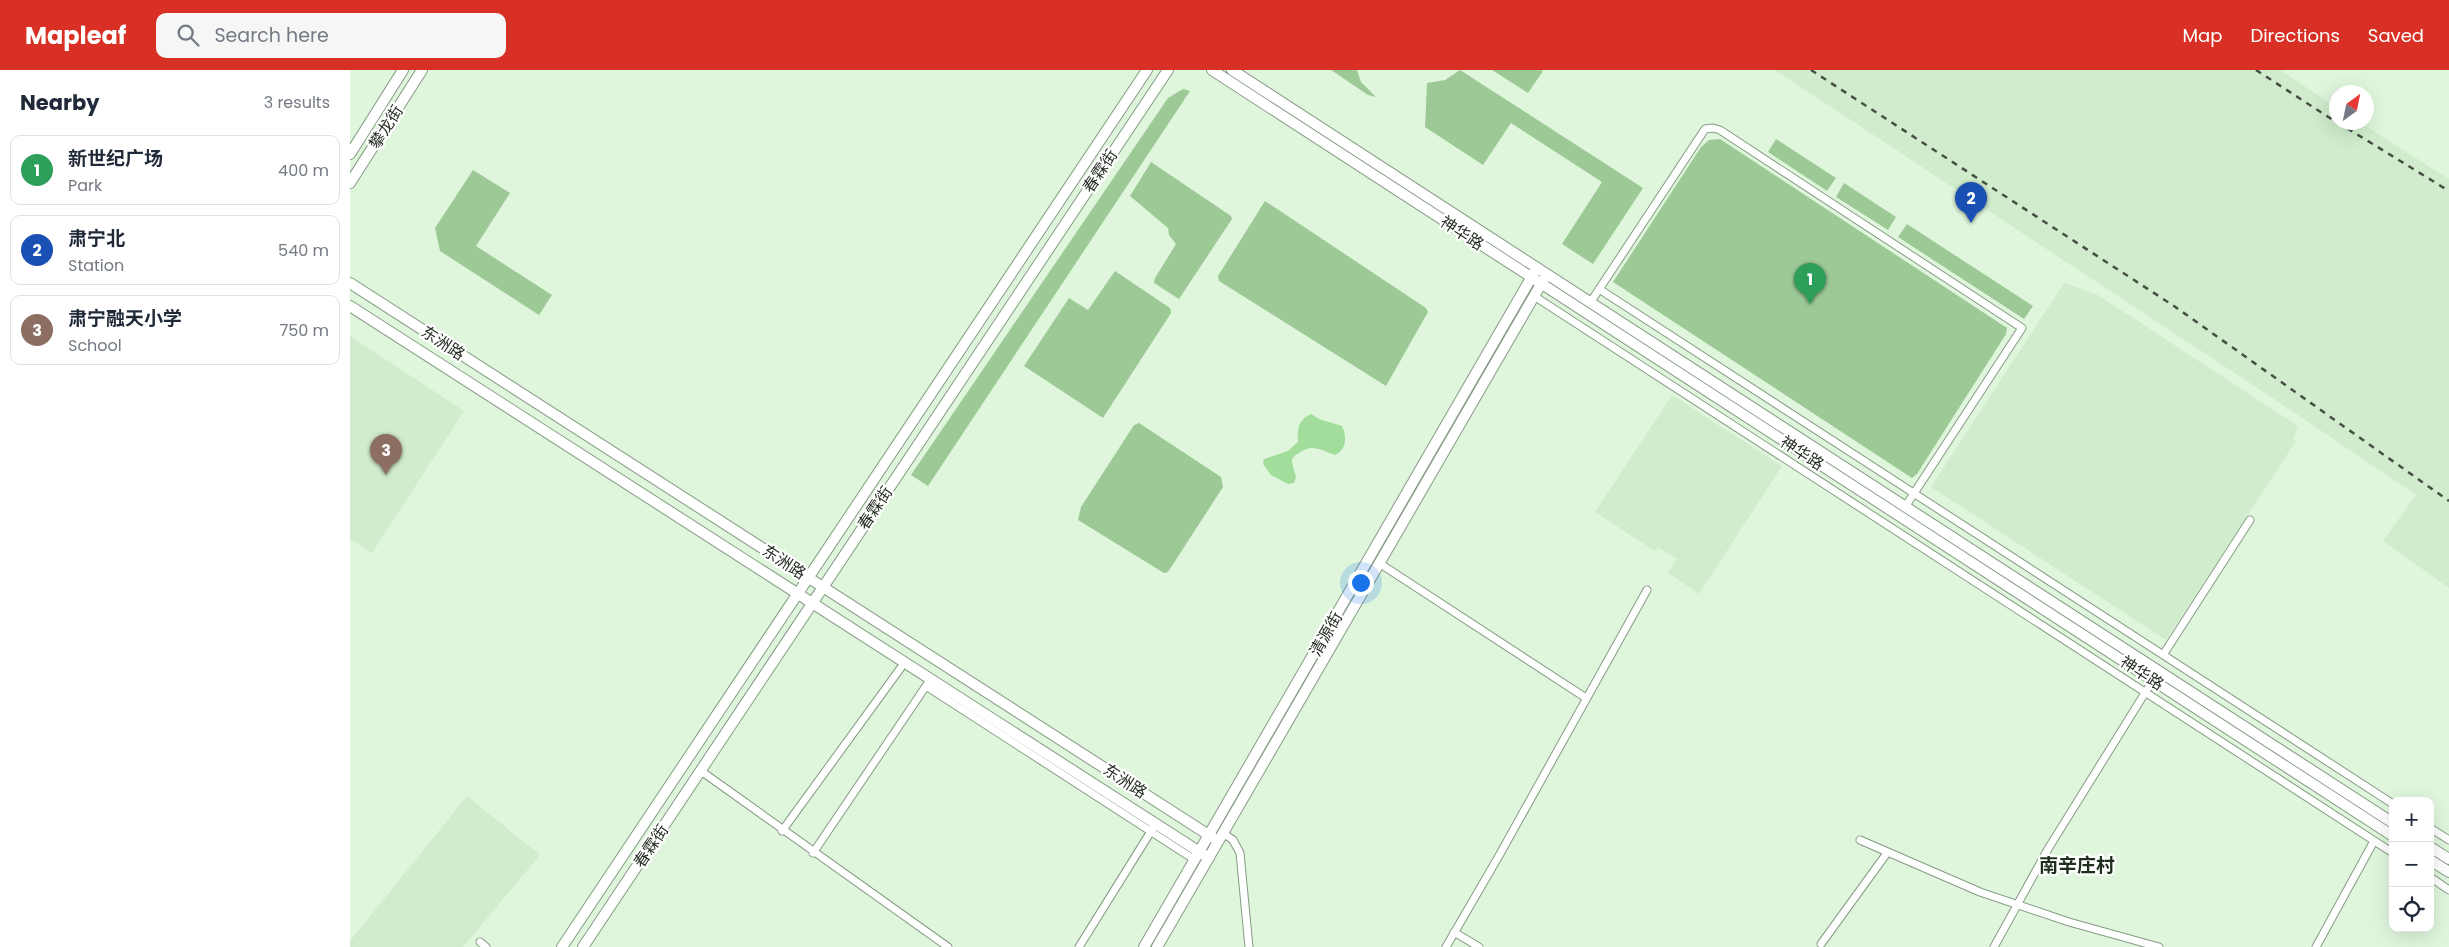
<!DOCTYPE html>
<html lang="en">
<head>
<meta charset="utf-8">
<style>
  :root { --surface:#fff; --page:#f6f6f7; --text:#1f2937; --muted:#747a83; --line:#e0e1e3; --accent:#d93025 }
  body { margin:0; font-family:Poppins,"Noto Sans SC",sans-serif; background:var(--page); color:var(--text) }
  .controls { position:absolute; right:15px; bottom:15px; display:grid; overflow:hidden; border-radius:10px; box-shadow:0 5px 20px #0002 }
  .controls button { width:45px; height:45px; display:grid; place-items:center; padding:0; border:0; border-bottom:1px solid var(--line); background:var(--surface); color:var(--text); font:25px sans-serif }
  .compass { position:absolute; left:1979px; top:15px; width:45px; height:45px; border-radius:50%; background:var(--surface); box-shadow:0 5px 20px #0002; rotate:33deg }
  .you { position:absolute; left:1010px; top:512px; width:18px; height:18px; margin:-12px; border:4px solid #fff; border-radius:50%; background:#1a73e8; box-shadow:0 0 0 8px #1a73e833 }
  .badge { display:grid; place-items:center; width:32px; height:32px; border-radius:50%; background:var(--accent); color:#fff; font-size:16px; font-weight:700 }
  .pin { position:absolute; translate:-50% -41px; filter:drop-shadow(0 1px 2px #0008) }
  .pin::after { content:''; position:absolute; top:26px; width:18px; height:15px; background:inherit; clip-path:polygon(0 0,100% 0,50% 100%) }
  .list { margin:0; padding:0; list-style:none }
  h2 { display:flex; justify-content:space-between; align-items:center; height:65px; margin:0; padding:0 20px; font-size:21px }
  h2 small { font-size:16px; font-weight:400; color:var(--muted) }
  .list li { display:grid; grid-template-columns:32px 1fr auto; gap:15px; align-items:center; box-sizing:border-box; height:70px; margin:0 10px 10px; padding:0 10px; border:1px solid var(--line); border-radius:10px }
  .list b { display:block; font-size:19px; white-space:nowrap }
  .list p { margin:0; font-size:16px; white-space:nowrap; color:var(--muted) }
  .list em { font-size:16px; font-style:normal; color:var(--muted) }
  .icon { flex:none; width:28px; height:28px; fill:none; stroke:currentColor; stroke-width:2; stroke-linecap:round; stroke-linejoin:round }
  .map { position:relative; flex:none; width:2099px; height:877px; overflow:hidden }
  header { display:flex; align-items:center; gap:30px; box-sizing:border-box; height:70px; padding:0 25px; background:var(--accent); color:#fff }
  header strong { font-size:24px }
  nav { display:flex; gap:28px; margin-inline-start:auto; font-size:18px }
  .search { width:350px; height:45px; background:var(--page); display:flex; align-items:center; gap:12px; box-sizing:border-box; padding:0 18px; border-radius:10px; color:var(--muted); font-size:19px }
  main { display:flex }
  aside { flex:1; background:var(--surface) }
  .map>svg:first-child { display:block }
  .built { fill:#d1eccd }
  .green { fill:#9dc997 }
  .water { fill:#a2dd9b }
  .lines { fill:none; stroke-linecap:round; stroke-linejoin:round }
  .street-casing { stroke:#869b84; stroke-width:9 }
  .secondary-casing { stroke:#869b84; stroke-width:12 }
  .street { stroke:#fff; stroke-width:7 }
  .secondary { stroke:#fff; stroke-width:10 }
  .rail { stroke:#454f43; stroke-width:2.5; stroke-dasharray:6 6; stroke-linecap:butt }
  .labels { text-anchor:middle; dominant-baseline:central; stroke-width:4.5; stroke-linejoin:round; paint-order:stroke }
  .street-label { font-size:16px; fill:#272f25; stroke:#fff }
  .quarter-label { font-size:19px; font-weight:bold; fill:#1e2f1c; stroke:#fff }
</style>
</head>
<body>
<header>
<strong>Mapleaf</strong>
<div class="search"><svg class="icon" aria-label="search" viewBox="0 0 24 24"><circle cx="10" cy="10" r="6"/><path d="M15 15l6 6"/></svg>Search here</div>
<nav><a>Map</a><a>Directions</a><a>Saved</a></nav>
</header>
<main>
<aside>
<h2>Nearby<small>3 results</small></h2>
<ul class="list">
<li><span class="badge" style="background:#2e9e5b">1</span><div><b>新世纪广场</b><p>Park</p></div><em>400 m</em></li>
<li><span class="badge" style="background:#1a4fb4">2</span><div><b>肃宁北</b><p>Station</p></div><em>540 m</em></li>
<li><span class="badge" style="background:#8d6e63">3</span><div><b>肃宁融天小学</b><p>School</p></div><em>750 m</em></li>
</ul>
</aside>
<div class="map">
<svg width="2099" height="877" viewBox="0 0 2099 877">
  <rect width="100%" height="100%" fill="#dff5dc"/>
  <path class="built" d="M1425,0H1930L1986,37V52L2011,53L2099,109V518L2033,471L2066,425L1930,333Z
    M1714,213L1748,225L1948,356L1943,369L1946,371L1816,570L1581,417Z
    M0,266L114,341L22,483L0,469Z
    M1322,325L1432,396L1349,524L1318,503L1327,489L1308,477L1305,481L1245,442Z
    M117,726L190,785L113,877H0V871Z"/>
  <path class="green" d="M981,0H1007L1011,12L1026,27L1018,25Z
    M1110,0L1293,118L1243,194L1212,174L1252,112L1161,53L1133,95L1075,57L1077,13L1095,10Z
    M1142,0H1191L1193,1L1178,23Z
    M833,19L840,21L578,416L561,405L818,28Z
    M1370,69L1657,258L1656,264L1567,404L1562,408L1263,212L1351,77L1359,70Z
    M1426,69L1486,108L1477,121L1418,82Z
    M801,92L881,146L882,149L829,229L804,213L805,208L826,174L819,165L818,158L780,126Z
    M123,100L160,123L126,176L202,225L189,245L90,181L85,158Z
    M1494,113L1546,147L1538,160L1486,127Z
    M915,131L1076,238L1078,242L1036,316L869,211L868,206Z
    M1557,154L1683,236L1674,249L1548,167Z
    M765,201L820,238L821,243L753,348L674,296L719,228L738,240Z
    M789,353L871,407L873,417L818,502L814,503L728,450L731,437L784,355Z"/>
  <path class="water" d="M961,344L969,349L992,356C997,367 997,379 985,385C971,380 962,373 949,383C944,386 942,387 942,393L946,407L944,413L938,414L921,405L913,394L914,389L938,381L948,372C947,359 948,350 961,344Z"/>
  <g class="lines">
    <g class="street-casing">
      <path id="street" d="M1249,219L2043,734
        M1184,226L2043,783
        M1240,233L1355,59L1363,58L1370,60L1672,258L1555,437
        M1029,493L1236,628
        M1813,585L1900,450
        M576,616L845,790
        M351,701L598,877
        M2080,758L2099,770
        M432,761L555,592
        M873,763L883,770L890,783L899,877
        M1510,770L1630,822L1719,852L1809,877
        M463,783L578,613
        M2080,807L2099,820
        M1104,862L1129,877
        M130,872L136,877
        M1471,874L1537,783
        M729,877L803,758
        M1096,877L1150,784L1297,520
        M1644,877L1698,779L1803,610
        M1966,877L2024,771"/>
    </g>
    <g class="secondary-casing">
      <path id="secondary" d="M862,0L2043,766
        M882,0L2043,753
        M0,84L53,0
        M0,113L72,0
        M0,213L868,771
        M0,236L859,788
        M2080,777L2099,789
        M2080,790L2099,802
        M212,877L797,0
        M233,877L818,0
        M794,877L1184,203
        M807,877L1194,209"/>
    </g>
    <use href="#street" class="street"/>
    <use href="#secondary" class="secondary"/>
    <path class="rail" d="M1461,0L1824,236L2099,431
      M1906,0L1986,52
      M1987,52L2099,121"/>
  </g>
  <g class="labels">
    <g class="street-label">
      <text transform="translate(36 57) rotate(-58)">攀龙街</text>
      <text transform="translate(750 101) rotate(-56)">春霖街</text>
      <text transform="translate(1112 163) rotate(33)">神华路</text>
      <text transform="translate(93 273) rotate(33)">东洲路</text>
      <text transform="translate(1452 383) rotate(33)">神华路</text>
      <text transform="translate(525 438) rotate(-56)">春霖街</text>
      <text transform="translate(434 492) rotate(33)">东洲路</text>
      <text transform="translate(976 564) rotate(-60)">清源街</text>
      <text transform="translate(1792 603) rotate(33)">神华路</text>
      <text transform="translate(775 711) rotate(33)">东洲路</text>
      <text transform="translate(301 776) rotate(-56)">春霖街</text>
    </g>
    <g class="quarter-label">
      <text x="1727" y="795">南辛庄村</text>
    </g>
  </g>
</svg>
<div class="controls">
<button>+</button>
<button>−</button>
<button><svg class="icon" aria-label="locate" viewBox="0 0 24 24"><circle cx="12" cy="12" r="6"/><path d="M12 2v4M12 18v4M2 12h4M18 12h4"/></svg></button>
</div>
<svg class="compass" viewBox="-18 -18 36 36"><path d="M0-13l5 13h-10z" fill="#e53935"/><path d="M0 13l5-13h-10z" fill="#747a83"/></svg>
<div class="you"></div>
<div class="pin badge" style="left:1460px;top:234px;background:#2e9e5b">1</div>
<div class="pin badge" style="left:1621px;top:153px;background:#1a4fb4">2</div>
<div class="pin badge" style="left:36px;top:405px;background:#8d6e63">3</div>
</div>
</main>
</body>
</html>
